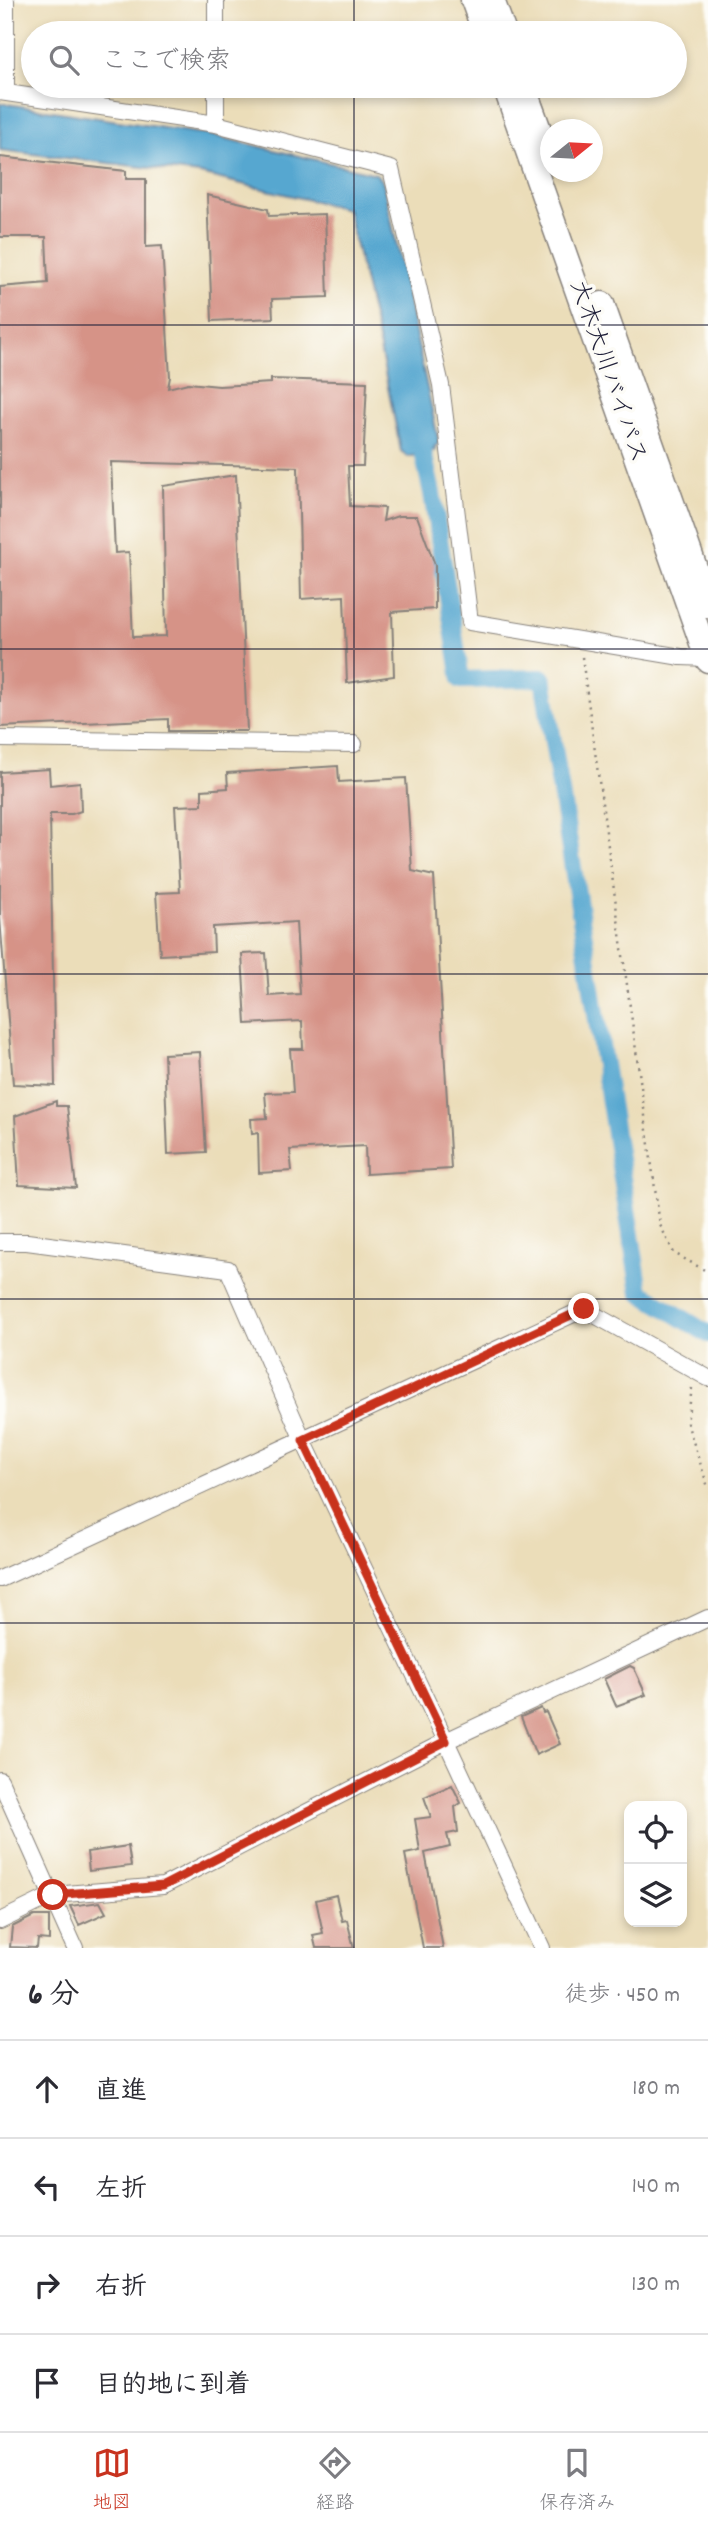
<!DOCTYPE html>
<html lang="ja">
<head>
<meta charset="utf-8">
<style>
  :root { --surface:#fff; --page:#f7f7f7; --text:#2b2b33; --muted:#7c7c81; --line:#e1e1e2; --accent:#c8321e }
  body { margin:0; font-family:Dekko,"Klee One",sans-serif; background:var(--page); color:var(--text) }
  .controls { position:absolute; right:21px; bottom:21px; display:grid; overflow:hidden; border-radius:14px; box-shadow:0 4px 10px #0003 }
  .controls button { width:63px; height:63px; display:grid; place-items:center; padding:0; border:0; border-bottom:2px solid var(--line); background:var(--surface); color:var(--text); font:35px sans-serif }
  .compass { position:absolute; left:540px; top:119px; width:63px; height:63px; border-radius:50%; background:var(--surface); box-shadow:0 4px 10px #0003; rotate:72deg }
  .stop { position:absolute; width:21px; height:21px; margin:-16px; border:5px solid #c8321e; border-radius:50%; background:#fff }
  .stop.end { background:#c8321e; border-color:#fff; box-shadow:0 2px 7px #0008 }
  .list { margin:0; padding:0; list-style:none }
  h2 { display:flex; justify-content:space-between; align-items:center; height:91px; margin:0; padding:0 28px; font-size:30px }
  h2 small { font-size:23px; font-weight:400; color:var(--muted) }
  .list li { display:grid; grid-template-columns:46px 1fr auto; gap:21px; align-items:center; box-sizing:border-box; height:98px; padding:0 28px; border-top:2px solid var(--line) }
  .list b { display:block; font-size:26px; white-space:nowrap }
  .list em { font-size:23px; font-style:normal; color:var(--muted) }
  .icon { flex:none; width:38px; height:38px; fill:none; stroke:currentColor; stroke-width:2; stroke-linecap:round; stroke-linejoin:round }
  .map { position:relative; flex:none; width:708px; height:1948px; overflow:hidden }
  .search { position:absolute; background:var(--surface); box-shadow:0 4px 10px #0003; left:21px; right:21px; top:21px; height:77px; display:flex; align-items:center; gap:18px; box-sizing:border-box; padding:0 24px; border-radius:38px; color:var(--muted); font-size:26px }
  .sheet { height:483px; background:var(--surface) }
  nav { display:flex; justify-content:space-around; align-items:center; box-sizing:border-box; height:98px; border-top:2px solid var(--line); background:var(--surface); font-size:19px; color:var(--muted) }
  nav a { display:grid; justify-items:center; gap:4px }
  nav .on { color:var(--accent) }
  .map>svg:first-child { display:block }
  .water { fill:#56a7d0; stroke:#3c6486; stroke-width:2 }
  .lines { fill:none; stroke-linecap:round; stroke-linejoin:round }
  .canal { stroke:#56a7d0; stroke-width:18 }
  .building { fill:#d69387 }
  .minor-casing { stroke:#86807a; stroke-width:18 }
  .highway-casing { stroke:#86807a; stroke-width:27 }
  .path { stroke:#86807a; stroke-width:2.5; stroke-dasharray:2 5; stroke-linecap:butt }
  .minor { stroke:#fff; stroke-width:16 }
  .highway { stroke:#fff; stroke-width:24 }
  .route { stroke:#c8321e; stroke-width:9 }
  .grid { fill:none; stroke:#22223b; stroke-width:2; stroke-opacity:0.55 }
  .labels { text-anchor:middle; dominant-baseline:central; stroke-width:7; stroke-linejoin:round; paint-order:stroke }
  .street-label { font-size:24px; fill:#22223b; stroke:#fdfcf7 }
</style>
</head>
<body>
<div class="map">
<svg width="708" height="1948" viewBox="0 0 708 1948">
  <rect width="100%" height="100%" fill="#fdfcf7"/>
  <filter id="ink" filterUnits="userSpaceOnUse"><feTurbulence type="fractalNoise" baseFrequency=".0143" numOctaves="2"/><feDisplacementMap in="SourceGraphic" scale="14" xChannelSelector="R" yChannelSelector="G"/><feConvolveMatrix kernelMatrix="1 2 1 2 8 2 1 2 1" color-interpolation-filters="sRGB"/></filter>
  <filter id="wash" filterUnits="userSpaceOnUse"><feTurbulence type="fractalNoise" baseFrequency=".00686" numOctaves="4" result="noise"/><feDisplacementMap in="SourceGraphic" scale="28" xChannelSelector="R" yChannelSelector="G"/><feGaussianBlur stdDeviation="1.57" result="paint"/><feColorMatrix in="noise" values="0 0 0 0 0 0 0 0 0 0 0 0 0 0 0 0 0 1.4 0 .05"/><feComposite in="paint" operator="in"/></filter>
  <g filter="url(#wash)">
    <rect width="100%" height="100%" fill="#ebddb9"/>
    <path class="water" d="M0,103L210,135L376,174L383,182L439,443L434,447L436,450L408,457L401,451L376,329L347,209L200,174L0,150Z"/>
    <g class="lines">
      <path class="canal" d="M418,430L432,493L461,680L543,678L640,1292L708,1334"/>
    </g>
    <g id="blocks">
      <path class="building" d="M0,157L126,171V179H146V247L162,246L170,377L168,388L188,383L219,386L271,383V379L367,382L363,466H348L350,506L385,508L383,521L398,516H417L435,565V609L392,612L394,676L347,683L344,596L301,599L298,467L111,462L115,553L129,552L133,637L166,636L163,486L236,475L247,731H168V719L0,727V287L48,283L46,237H0Z
        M207,195L268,209L269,216L325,214L328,297L272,299L273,318L212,321Z
        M338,766L339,782L406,778L412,871L434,876L451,1169L366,1174L365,1146L290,1150L292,1171L259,1173L258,1133L252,1134L251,1119L267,1118L265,1093L293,1092L290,1049H303L302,1021L246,1024L242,954L266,953L269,996L300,994L296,922L213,927L214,952L160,955L156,893L180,892L175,806L202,805V790L228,788L227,773Z
        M49,769L50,785L80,782L81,811L72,814H50L55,1086L13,1084L0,918V772Z
        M200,1052L206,1152L168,1154L164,1054Z
        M56,1101V1106H67L76,1188L19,1185L15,1116Z
        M630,1666L634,1668L646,1695L616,1706L604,1679Z
        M541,1708L543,1713L546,1712L560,1744L536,1755L521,1717Z
        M452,1785L461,1803L455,1807L458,1832L447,1834L450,1847L425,1853L443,1948H423L405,1854L420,1851L415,1819L431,1817L424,1797Z
        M128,1846L131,1866L89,1871L87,1852Z
        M336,1895L342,1921L347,1920L354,1948H316L313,1935L323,1933L316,1900Z
        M100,1902L106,1913L79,1925L70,1906Z
        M34,1916H49V1940L38,1939L37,1948L10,1947L12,1927Z"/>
    </g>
  </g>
  <g filter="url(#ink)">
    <use href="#blocks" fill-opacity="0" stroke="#86807a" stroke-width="2"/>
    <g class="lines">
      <g class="minor-casing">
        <path id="minor" d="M6,0V92
          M216,0V33
          M216,86V124
          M0,92L216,124L391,169L441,385L470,622L681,657L708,658
          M0,739L354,744
          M0,1242H27L228,1269L303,1440L446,1741L163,1886L53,1895L0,1921
          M0,1579L584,1309L708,1378
          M0,1780L75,1948
          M542,1948L446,1741L708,1618"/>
      </g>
      <g class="highway-casing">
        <path id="highway" d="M473,0L485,33
          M492,0L504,33
          M505,86L708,660
          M523,86L542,138
          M602,304L708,605"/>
      </g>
      <path class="path" d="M582,657L660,1225L674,1253L708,1272
        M692,1388L687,1423L708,1487"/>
      <use href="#minor" class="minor"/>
      <use href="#highway" class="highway"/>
    </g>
  </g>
  <g class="lines" filter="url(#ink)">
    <path class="route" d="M53,1895L163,1886L446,1741L303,1440L584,1309"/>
  </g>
  <path class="grid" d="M354,0V33M354,86V1948M0,325H708M0,649H708M0,974H708M0,1299H708M0,1623H708"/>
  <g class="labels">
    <g class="street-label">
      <text transform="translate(607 372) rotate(71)">大木大川バイパス</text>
    </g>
  </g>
</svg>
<div class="controls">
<button><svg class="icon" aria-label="locate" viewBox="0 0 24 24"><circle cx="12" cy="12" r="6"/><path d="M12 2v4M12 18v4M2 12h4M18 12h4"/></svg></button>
<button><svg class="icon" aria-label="layers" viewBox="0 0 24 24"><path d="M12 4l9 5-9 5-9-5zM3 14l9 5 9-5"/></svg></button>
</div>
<svg class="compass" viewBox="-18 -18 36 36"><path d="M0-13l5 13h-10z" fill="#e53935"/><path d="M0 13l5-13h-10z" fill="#7c7c81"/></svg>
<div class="stop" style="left:53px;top:1895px"></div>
<div class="stop end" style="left:584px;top:1309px"></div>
<div class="search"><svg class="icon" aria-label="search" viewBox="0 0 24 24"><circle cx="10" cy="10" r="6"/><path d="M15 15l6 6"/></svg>ここで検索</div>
</div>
<section class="sheet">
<h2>6 分<small>徒歩 · 450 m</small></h2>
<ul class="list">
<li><svg class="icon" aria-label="ahead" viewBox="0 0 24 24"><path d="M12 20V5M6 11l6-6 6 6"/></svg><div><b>直進</b></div><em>180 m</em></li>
<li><svg class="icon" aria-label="left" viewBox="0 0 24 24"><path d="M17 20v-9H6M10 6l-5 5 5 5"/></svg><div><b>左折</b></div><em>140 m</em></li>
<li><svg class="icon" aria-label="right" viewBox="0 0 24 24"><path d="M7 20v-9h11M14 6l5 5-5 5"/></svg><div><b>右折</b></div><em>130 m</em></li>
<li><svg class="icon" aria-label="arrive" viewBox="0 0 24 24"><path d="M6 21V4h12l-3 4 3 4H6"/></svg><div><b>目的地に到着</b></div></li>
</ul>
</section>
<nav>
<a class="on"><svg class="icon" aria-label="map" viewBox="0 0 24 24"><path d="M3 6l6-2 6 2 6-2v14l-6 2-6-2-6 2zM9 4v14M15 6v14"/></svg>地図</a>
<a><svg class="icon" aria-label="directions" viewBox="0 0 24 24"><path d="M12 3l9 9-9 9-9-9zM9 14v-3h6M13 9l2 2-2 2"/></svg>経路</a>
<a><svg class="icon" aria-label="saved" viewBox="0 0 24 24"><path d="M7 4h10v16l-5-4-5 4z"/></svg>保存済み</a>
</nav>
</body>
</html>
